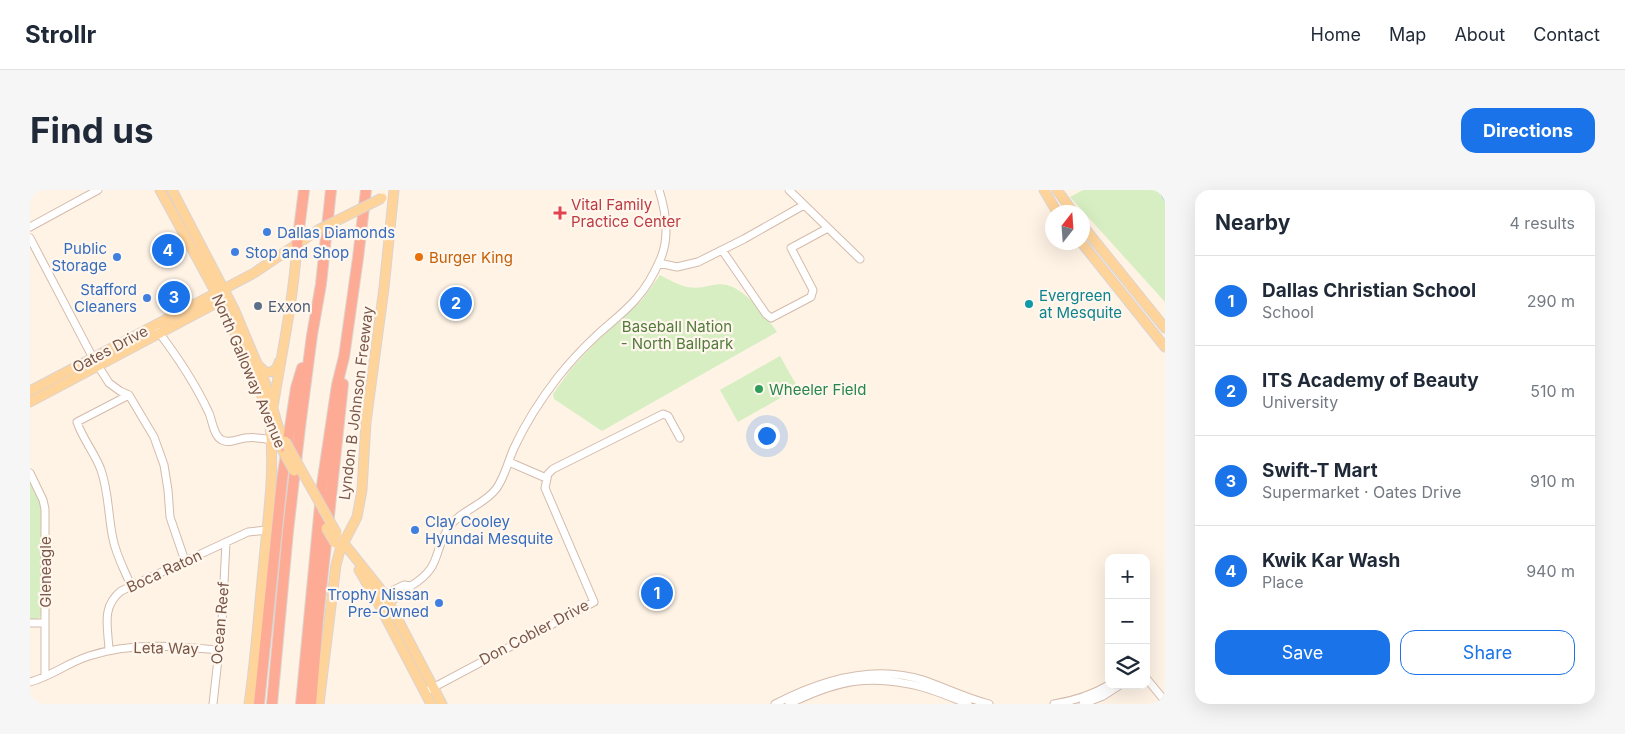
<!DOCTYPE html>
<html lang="en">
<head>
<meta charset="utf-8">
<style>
  :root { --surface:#fff; --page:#f6f6f7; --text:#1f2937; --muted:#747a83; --line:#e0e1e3; --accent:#1a73e8 }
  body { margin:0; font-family:Inter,sans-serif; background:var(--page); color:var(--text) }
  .controls { position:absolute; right:15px; bottom:15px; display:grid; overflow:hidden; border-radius:10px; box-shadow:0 5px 20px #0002 }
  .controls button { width:45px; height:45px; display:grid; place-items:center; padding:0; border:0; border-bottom:1px solid var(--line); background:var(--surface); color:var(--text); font:25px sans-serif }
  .compass { position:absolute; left:1015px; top:15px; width:45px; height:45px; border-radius:50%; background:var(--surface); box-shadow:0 5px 20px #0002; rotate:17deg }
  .you { position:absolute; left:736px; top:245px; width:18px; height:18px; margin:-12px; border:4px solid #fff; border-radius:50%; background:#1a73e8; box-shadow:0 0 0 8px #1a73e833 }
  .badge { display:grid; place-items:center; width:32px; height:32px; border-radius:50%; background:var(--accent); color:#fff; font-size:16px; font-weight:700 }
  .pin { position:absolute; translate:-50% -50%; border:2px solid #fff; box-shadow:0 1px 5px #0006 }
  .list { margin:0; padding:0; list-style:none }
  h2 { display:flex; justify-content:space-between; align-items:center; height:65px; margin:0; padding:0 20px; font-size:21px }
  h2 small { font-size:16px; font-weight:400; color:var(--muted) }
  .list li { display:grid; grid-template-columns:32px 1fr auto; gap:15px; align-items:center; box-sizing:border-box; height:90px; padding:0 20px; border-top:1px solid var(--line) }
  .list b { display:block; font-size:19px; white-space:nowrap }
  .list p { margin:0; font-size:16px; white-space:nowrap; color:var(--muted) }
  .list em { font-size:16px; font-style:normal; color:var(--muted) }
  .actions { display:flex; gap:10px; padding:15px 20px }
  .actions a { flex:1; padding:11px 0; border:1px solid var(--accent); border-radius:15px; text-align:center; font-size:18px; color:var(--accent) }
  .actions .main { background:var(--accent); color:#fff }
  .icon { flex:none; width:28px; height:28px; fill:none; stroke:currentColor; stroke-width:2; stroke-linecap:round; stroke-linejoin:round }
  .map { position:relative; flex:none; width:1135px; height:514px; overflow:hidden; border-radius:15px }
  header { display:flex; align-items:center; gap:30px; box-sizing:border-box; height:70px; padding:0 25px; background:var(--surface); border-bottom:1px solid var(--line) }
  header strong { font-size:24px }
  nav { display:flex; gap:28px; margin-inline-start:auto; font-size:18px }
  .intro { display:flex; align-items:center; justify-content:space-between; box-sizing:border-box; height:120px; padding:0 30px }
  h1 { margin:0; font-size:35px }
  .button { padding:12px 22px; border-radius:15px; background:var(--accent); color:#fff; font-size:18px; font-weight:700 }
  main { display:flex; gap:30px; padding:0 30px }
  aside { flex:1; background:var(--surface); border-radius:15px; box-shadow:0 5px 20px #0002 }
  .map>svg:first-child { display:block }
  .green { fill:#d6eec1 }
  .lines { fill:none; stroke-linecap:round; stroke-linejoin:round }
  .stream { stroke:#9cd7dd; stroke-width:1 }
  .minor-casing { stroke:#d4bbac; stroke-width:9 }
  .major-casing { stroke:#dcd3cf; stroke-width:11 }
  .highway-casing { stroke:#dcd3cf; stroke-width:12 }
  .minor { stroke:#fff; stroke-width:7 }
  .major { stroke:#ffd49b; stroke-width:9 }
  .highway { stroke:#feab96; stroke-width:10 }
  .major-bridge-casing { stroke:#dcd3cf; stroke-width:11; stroke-linecap:butt }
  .major-bridge { stroke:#ffd49b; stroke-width:9 }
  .health-dot { fill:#e0444e; stroke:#fff7ed; stroke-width:2 }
  .shop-dot { fill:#3f7fe0; stroke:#fff7ed; stroke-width:2 }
  .food-dot { fill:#e8710a; stroke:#fff7ed; stroke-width:2 }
  .culture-dot { fill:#0f9aa8; stroke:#fff7ed; stroke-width:2 }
  .service-dot { fill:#5c6f8a; stroke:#fff7ed; stroke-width:2 }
  .leisure-dot { fill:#2e9e5b; stroke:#fff7ed; stroke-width:2 }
  .labels { text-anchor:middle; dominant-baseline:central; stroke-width:4.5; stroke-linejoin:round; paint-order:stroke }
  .health-label { font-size:15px; fill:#be3a42; stroke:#fff7ed; text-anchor:start }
  .shop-label { font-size:15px; fill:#366cbe; stroke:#fff7ed; text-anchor:start }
  .food-label { font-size:15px; fill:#c56008; stroke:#fff7ed; text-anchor:start }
  .culture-label { font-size:15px; fill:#0d838f; stroke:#fff7ed; text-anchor:start }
  .service-label { font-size:15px; fill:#4e5e75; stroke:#fff7ed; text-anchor:start }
  .park-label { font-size:15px; fill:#527b3b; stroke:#fff7ed }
  .street-label { font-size:15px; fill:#7a5647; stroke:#fff7ed }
  .leisure-label { font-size:15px; fill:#27864d; stroke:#fff7ed; text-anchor:start }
</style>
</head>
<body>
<header>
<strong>Strollr</strong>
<nav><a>Home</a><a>Map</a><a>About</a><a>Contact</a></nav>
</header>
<div class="intro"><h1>Find us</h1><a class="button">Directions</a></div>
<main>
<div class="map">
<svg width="1135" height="514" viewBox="0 0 1135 514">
  <rect width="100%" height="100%" fill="#fef3e5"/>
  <path class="green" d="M1053,0H1135V112L1040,7Z
    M630,85C645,93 656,100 674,97C681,95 689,93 697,95C715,99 737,127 747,142L572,241L524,209L523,204L541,179L565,153L612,110Z
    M750,166L768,198L708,232L690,200Z
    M0,291L10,309L11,316V426L8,429H0Z"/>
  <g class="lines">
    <path class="stream" d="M1129,0L1135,12"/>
    <g class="minor-casing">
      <path id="minor" d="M759,0L830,69
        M0,37L68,0
        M0,48L63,168L79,193L90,201L99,205L124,247L134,275L138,300L140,327L155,371
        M692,60L736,124L741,128L781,107L783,100L761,58L798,38
        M629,73L647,77L668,72L714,49L774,15
        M127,140C147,166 165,193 179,223C182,230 184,247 192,250C200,254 207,249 215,248C224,247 233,248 242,250
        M99,205L47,232C53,250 65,263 71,280C79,303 78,326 83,349C86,365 95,381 101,396
        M479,272L516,288
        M0,283L13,310L15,319V485
        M352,406L374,395L381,396C413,376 402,363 419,337C431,320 454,315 466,299C475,287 478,271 484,258C496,232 511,209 528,187C540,172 553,158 567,145C580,133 595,122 606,109C616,98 624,84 630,70C640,48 636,22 629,0
        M355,414L378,401L381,396
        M0,433H15
        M79,460C78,437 71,417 91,401L218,342L237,340
        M1116,488L1135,511
        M0,492C20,487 39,472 59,466C102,452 145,456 188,460
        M395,502L564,412L515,298L518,284L523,279L633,224L638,226L650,248
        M183,514L192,433L196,352
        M745,514C791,490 843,474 893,490C916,498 936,508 959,514
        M759,514C806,491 840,483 892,497C907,501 923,508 938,514
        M1024,514C1043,511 1062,505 1079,495
        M1053,514L1073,506L1090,495"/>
    </g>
    <g class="major-casing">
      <path id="major" d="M130,0L186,103L213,160L232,206L240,236L255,265
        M142,0L204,119L236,195L248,236L255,251
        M1014,0L1027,22
        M1027,0L1043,22
        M1052,35L1135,138
        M1051,52L1135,157
        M229,176L235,182C243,183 247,180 249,172
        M0,201L224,83L288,40
        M0,212L194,109
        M312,351L355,405L412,514
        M329,380L346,409L401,514
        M219,514C226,466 229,418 234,370C238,326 245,280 240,236C249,175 263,116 267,55
        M289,514L306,375L310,360L327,327L332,300L336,232L354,98L364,0"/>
    </g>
    <g class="highway-casing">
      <path id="highway" d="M267,55L274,0
        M229,514L252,290L266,198L272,178
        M242,514L258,341L270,237L282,145L291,94L301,0
        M271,514L292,295L307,195L314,167L328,68L336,0
        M281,514L288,429L313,194"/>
    </g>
    <use href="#minor" class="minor"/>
    <use href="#major" class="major"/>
    <use href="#highway" class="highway"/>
    <g class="major-bridge-casing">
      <path id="major-bridge" d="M288,40L352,8
        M255,251L307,344
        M255,265L264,281
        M296,338L305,353"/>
    </g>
    <use href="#major-bridge" class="major-bridge"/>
  </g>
  <path class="health-dot" d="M527.5 15.5h5v5h5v5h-5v5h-5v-5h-5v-5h5z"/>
  <g class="shop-dot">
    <circle cx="237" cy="42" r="5"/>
    <circle cx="205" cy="62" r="5"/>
    <circle cx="87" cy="67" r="5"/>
    <circle cx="117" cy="108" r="5"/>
    <circle cx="385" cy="340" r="5"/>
    <circle cx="409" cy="413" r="5"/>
  </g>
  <circle class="food-dot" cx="389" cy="67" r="5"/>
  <circle class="culture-dot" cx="999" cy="114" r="5"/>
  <circle class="service-dot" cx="228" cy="116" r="5"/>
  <circle class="leisure-dot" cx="729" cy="199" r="5"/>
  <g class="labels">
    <g class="health-label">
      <text x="541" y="14">Vital Family<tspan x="541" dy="17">Practice Center</tspan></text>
    </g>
    <g class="shop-label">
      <text x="247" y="42">Dallas Diamonds</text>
      <text x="77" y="58" text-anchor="end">Public<tspan x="77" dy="17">Storage</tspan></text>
      <text x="215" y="62">Stop and Shop</text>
      <text x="107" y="99" text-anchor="end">Stafford<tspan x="107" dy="17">Cleaners</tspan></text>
      <text x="395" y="331">Clay Cooley<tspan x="395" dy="17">Hyundai Mesquite</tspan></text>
      <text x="399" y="404" text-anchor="end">Trophy Nissan<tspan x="399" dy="17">Pre-Owned</tspan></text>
    </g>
    <g class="food-label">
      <text x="399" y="67">Burger King</text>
    </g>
    <g class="culture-label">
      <text x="1009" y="105">Evergreen<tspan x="1009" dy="17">at Mesquite</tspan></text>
    </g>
    <g class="service-label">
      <text x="238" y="116">Exxon</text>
    </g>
    <g class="park-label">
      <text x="647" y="136">Baseball Nation<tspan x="647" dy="17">- North Ballpark</tspan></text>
    </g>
    <g class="street-label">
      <text transform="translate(80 159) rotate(-28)">Oates Drive</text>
      <text transform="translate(219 181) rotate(67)">North Galloway Avenue</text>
      <text transform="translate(326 213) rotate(-83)">Lyndon B Johnson Freeway</text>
      <text transform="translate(134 381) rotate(-25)">Boca Raton</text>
      <text transform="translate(15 382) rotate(-90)">Gleneagle</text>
      <text transform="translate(190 433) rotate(-85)">Ocean Reef</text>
      <text transform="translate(504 442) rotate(-28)">Don Cobler Drive</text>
      <text transform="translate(136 458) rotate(1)">Leta Way</text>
    </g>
    <g class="leisure-label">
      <text x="739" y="199">Wheeler Field</text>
    </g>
  </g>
</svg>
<div class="controls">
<button>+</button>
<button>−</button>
<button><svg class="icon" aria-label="layers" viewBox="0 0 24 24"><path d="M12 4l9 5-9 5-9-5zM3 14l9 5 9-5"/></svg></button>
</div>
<svg class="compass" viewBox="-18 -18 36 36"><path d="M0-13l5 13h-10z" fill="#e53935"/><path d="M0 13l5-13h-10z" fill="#747a83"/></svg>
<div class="you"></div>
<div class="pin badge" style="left:627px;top:403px">1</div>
<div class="pin badge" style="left:426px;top:113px">2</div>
<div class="pin badge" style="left:144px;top:107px">3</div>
<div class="pin badge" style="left:138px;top:60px">4</div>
</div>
<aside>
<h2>Nearby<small>4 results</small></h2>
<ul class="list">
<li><span class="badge">1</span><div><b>Dallas Christian School</b><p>School</p></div><em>290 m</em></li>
<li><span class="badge">2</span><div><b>ITS Academy of Beauty</b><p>University</p></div><em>510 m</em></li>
<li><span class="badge">3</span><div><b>Swift-T Mart</b><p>Supermarket · Oates Drive</p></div><em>910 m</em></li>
<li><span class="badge">4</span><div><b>Kwik Kar Wash</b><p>Place</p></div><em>940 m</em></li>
</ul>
<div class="actions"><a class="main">Save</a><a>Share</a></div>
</aside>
</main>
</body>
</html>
